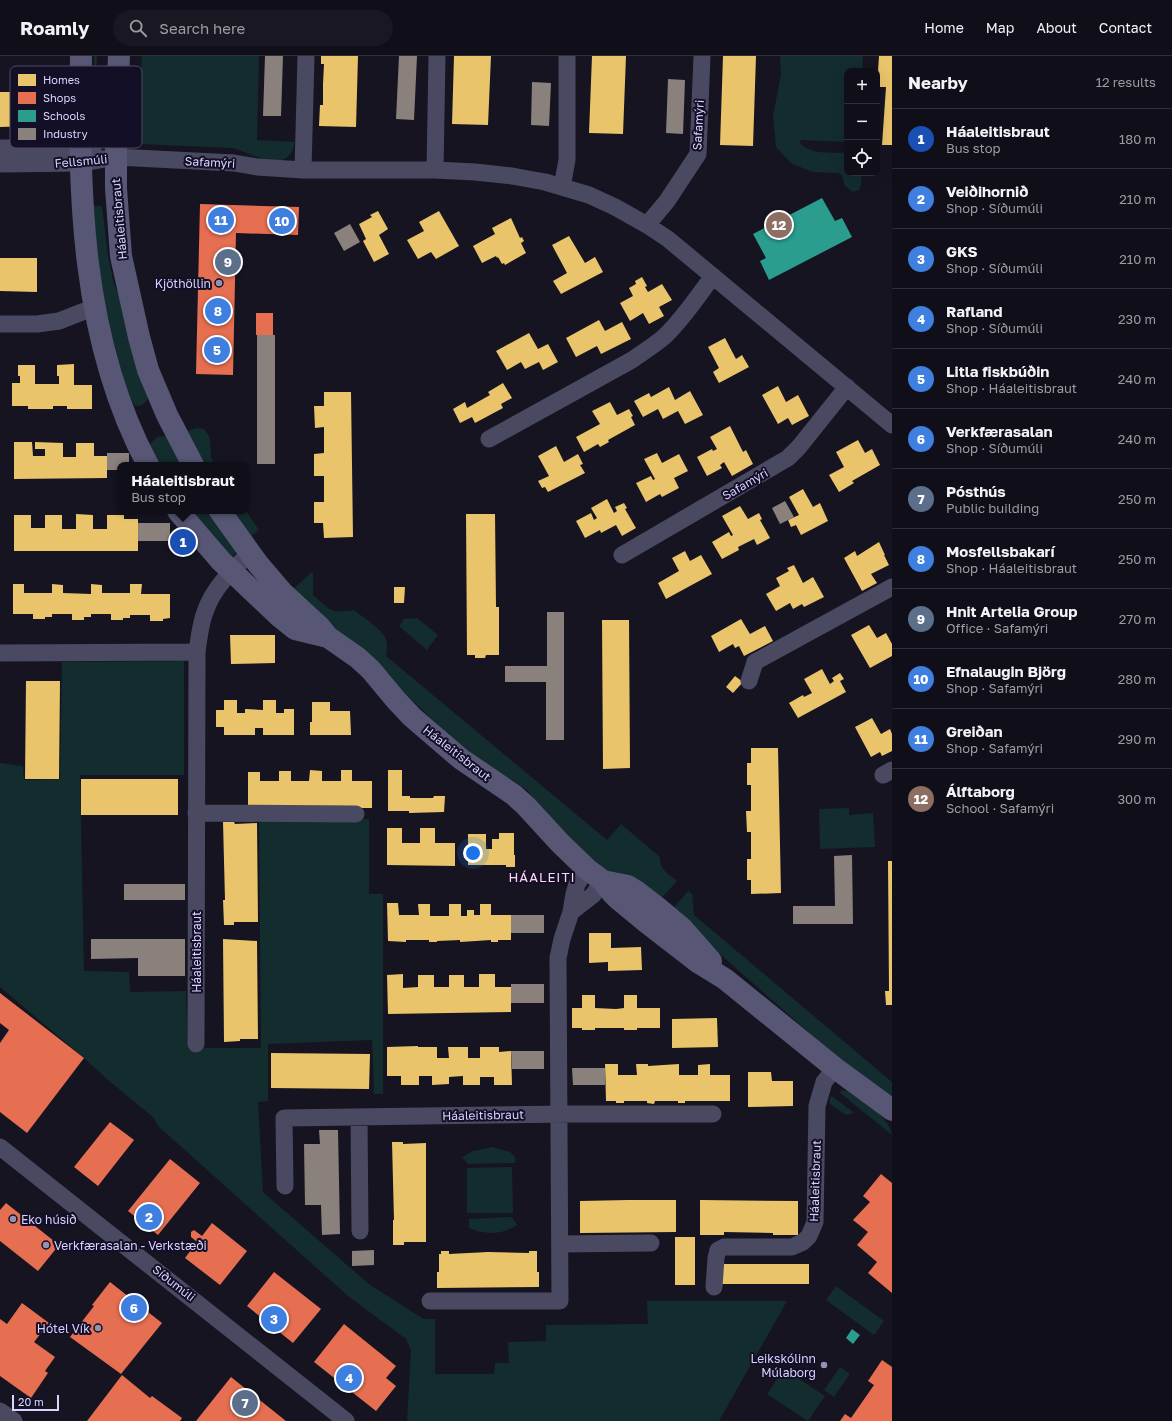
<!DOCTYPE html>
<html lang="en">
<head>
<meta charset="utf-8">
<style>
  :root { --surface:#100f19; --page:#191822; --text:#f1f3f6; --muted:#9c9ca2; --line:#302f38; --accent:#9591b1 }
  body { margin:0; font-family:"Golos Text",sans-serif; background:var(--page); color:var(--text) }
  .controls { position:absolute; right:12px; top:12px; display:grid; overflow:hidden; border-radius:8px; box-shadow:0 4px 16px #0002 }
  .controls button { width:36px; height:36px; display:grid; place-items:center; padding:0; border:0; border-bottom:1px solid var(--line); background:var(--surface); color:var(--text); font:20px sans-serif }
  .scale { position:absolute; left:12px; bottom:10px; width:47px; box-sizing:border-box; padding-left:4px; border:2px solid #d9d4ff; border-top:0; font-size:11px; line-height:14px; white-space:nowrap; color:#d9d4ff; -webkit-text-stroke:3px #130f26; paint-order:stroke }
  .you { position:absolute; left:473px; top:797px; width:14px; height:14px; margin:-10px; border:3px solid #fff; border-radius:50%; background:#1a73e8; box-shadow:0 0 0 6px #1a73e833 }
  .badge { display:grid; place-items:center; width:26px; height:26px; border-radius:50%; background:var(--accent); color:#fff; font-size:13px; font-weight:700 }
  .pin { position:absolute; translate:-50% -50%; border:2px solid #fff; box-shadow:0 1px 4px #0006 }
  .popup { position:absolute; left:117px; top:406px; width:132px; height:52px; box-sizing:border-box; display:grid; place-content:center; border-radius:8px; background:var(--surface); filter:drop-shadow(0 1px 3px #0005); font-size:13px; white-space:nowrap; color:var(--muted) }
  .popup b { font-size:15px; color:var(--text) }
  .popup::after { content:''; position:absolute; left:50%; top:100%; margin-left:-8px; border:8px solid transparent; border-top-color:var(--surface) }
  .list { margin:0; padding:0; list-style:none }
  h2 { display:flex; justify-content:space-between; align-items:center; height:52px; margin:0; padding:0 16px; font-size:17px }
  h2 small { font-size:13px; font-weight:400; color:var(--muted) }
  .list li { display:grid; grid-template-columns:26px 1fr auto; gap:12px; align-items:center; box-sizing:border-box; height:60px; padding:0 16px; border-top:1px solid var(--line) }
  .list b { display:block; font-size:15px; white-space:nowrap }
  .list p { margin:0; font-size:13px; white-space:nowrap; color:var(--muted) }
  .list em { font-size:13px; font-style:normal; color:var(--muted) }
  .icon { flex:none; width:22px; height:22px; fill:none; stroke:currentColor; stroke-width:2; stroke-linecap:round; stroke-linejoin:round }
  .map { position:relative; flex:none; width:892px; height:1365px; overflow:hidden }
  header { display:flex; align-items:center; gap:24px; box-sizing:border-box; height:56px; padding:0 20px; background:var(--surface); border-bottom:1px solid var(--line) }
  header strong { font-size:19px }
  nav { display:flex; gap:22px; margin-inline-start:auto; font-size:14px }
  .search { width:280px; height:36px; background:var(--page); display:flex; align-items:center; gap:10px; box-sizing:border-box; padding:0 14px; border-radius:22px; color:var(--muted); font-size:15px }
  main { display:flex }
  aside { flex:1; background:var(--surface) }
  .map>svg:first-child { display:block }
  .green { fill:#132c2d }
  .homes { fill:#e9c46a }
  .shops { fill:#e76f51 }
  .schools { fill:#2a9d8f }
  .industry { fill:#8a817c }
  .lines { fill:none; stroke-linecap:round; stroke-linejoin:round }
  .street { stroke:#4a4962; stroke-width:17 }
  .secondary { stroke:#575674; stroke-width:22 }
  .poi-dot { fill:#9591b1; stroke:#130f26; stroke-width:1.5 }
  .labels { text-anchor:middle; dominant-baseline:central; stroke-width:4; stroke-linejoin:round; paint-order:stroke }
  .street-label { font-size:12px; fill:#d9d4ff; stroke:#130f26 }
  .poi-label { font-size:12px; fill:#d9d4ff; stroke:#130f26; text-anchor:end }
  .neighbourhood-label { font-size:13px; letter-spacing:1px; fill:#ffd6f0; stroke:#130f26 }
  .key { fill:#130f26; stroke:#4e4a67; stroke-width:1 }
  .key-label { font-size:11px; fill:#d9d4ff }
</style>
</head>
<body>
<header>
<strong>Roamly</strong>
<div class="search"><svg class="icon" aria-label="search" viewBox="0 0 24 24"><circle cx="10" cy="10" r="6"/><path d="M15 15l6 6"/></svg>Search here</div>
<nav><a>Home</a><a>Map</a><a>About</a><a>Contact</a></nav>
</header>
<main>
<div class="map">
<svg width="892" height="1365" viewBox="0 0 892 1365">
  <rect width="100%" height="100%" fill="#161421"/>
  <path class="green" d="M94,0H97L96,31L100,61H93Z
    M142,0H259L257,84L295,86C288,121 254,98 233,92L138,88L135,80Z
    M780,0H863L862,15H847V86L801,84L800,87C810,99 832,96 847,97V117H862L861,129L859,134L853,136L845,130L842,120L838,117L812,116L791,107L776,91L773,60L781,18Z
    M90,150H102L108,200L114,228L122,245L148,342C145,348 137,354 132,346C127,338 125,327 122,318C112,287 104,257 100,226C96,201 93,175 90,150Z
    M196,372L204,373L210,382L211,402L216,409H197L187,375Z
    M165,380L173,386L186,409H156L150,388L157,381Z
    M187,455H215L237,496L232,500L225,501Z
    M227,455H246L259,474L246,484Z
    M312,516L313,518V539C331,554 330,558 354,554C363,561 380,572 385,581C388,587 387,594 386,600L607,784L621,768L660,801C659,813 668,818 677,825L658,846L606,817L554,769L527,734L467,694L446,676L403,636L389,618L315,556L292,534Z
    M417,562L438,579L427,594L399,570L404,563Z
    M184,605V719H80L84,915L129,916L130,936L186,935L188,992H261L259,763H369V838H383V1038H374L372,984L268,988V1045L258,1046L263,1136L370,1229L424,1263H435V1318H494L495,1307H509L508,1286L546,1285V1269L648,1268L647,1245H787L719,1365H407L411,1295L406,1283L348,1240L158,1070L153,1061L108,1024L84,1002L0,931V707L23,710L24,724L60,723L62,606Z
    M849,752V759L873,757L875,791L820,793L819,753Z
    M688,835L692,838L694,859L892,1026V1044L815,982L671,855Z
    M842,1034C846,1035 849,1034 852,1036C863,1043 892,1065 892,1079L839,1036Z
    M832,1040L854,1057L846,1059L830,1048L829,1044Z
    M492,1091L510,1096L515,1101V1107L468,1108L462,1101L473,1095Z
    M512,1111L513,1157H467V1112Z
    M512,1161L517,1169C502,1179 485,1179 469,1172V1163Z
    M836,1230L884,1265L874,1279L826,1244Z
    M840,1311L850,1318L834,1341L824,1334Z
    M784,1313L825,1340L808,1365L767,1338Z"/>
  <path class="homes" d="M321,0H358L356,71L319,70L320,49H323V28L324,8H321Z
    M454,0H491L488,69L452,68Z
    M592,0H626L623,78L589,77Z
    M723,0H756L753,90L720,89Z
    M879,0H892V89H882L886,31H877Z
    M0,36H36L38,70L0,71Z
    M378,155L388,173L379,179L389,198L374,206L363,185L366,183L359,168L372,161L370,159Z
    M439,155L459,190L436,203L431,196L418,203L407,184L424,175L419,166Z
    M511,162L520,182L522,181L524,185L521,187L526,197L505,209L504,207L502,208L498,201L497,202L496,200L482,207L473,190L495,178L492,172Z
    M569,180L585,207L595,201L603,216L561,238L553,225L567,217L552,189Z
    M0,202H37V236L0,235Z
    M642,221L647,230L645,231L648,236L662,228L672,244L659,251L664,260L649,268L643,257L630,265L620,247L633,240L629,232L636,228L635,225Z
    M599,264L605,275L622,266L631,283L601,298L597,290L576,301L566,282Z
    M529,277L538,293L548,288L558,306L543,314L539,306L525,313L521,306L507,314L496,295Z
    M725,282L736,303L742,299L749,311L719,327L713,316L719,312L708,291Z
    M74,308V329H92V353H67V350H53V353H28V350H12V327H20V320H18V309H35V328H59V320H57V309Z
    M503,327L512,342L501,348L503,352L475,367L472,361L460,367L453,353L465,346L467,352L490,339L488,336Z
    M778,330L786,346L798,339L809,360L792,369L788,362L778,368L762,339Z
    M669,331L675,344L690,335L703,359L685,368L678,355L663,363L658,353L643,361L634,345L649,337L651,341Z
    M324,336H351L353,481L324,482L323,467H314V446H324V420H314V398L324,397V371L315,372L314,350H324Z
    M610,346L617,359L629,353L633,360L631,361L635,369L608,384L609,386L600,391L598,388L584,396L576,381L600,368L592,355Z
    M730,370L743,396L746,394L753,408L732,420L724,406L720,409L722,412L707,420L697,401L712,393L713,395L717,393L710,381Z
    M858,384L865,397L872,393L880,409L852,425L854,427L839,436L829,419L844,411L836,396Z
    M14,386H32L33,400H45V393H35V386L63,387V401H76V387H94V400H107V422L14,423Z
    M556,390L564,406L578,398L583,408L580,409L585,417L548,436L545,431L542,432L538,425L549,420L538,400Z
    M657,397L662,407L679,398L688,415L674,422L679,432L662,441L660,438L646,446L636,427L651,420L653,424L655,423L644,403Z
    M803,433L813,451L820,447L828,465L801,479L796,469L791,471L788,464L799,459L789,441Z
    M607,443L614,457L617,455L615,451L624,447L627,452L625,453L636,472L622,480L616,469L601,477L600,474L585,482L576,465L591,457L594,464L597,462L591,452Z
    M740,450L748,463L759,457L762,463L760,464L770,482L757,489L754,483L738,491L739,494L722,503L712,486L729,476L731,480L733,479L722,460Z
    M76,458L93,459V473H107V459H124V463H138V495H14V459H31V472H45V459H62V473H76Z
    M466,458H495L496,551H499V599H486L485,602H475V599H467Z
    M879,486L885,499H884L889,509L871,518L877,527L862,535L844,502L855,495L857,500Z
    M685,495L690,505L701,499L712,518L666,543L658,527L679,515L672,502Z
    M794,509L803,527L813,521L824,541L804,551L802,548L793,553L790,547L776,555L766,538L780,530L776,522L789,515L787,512Z
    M13,528H24V537H52V528L63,529V537L91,538V528L102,529V537H130V528H142L141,538H170V562L163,563V565H150V559H130V562H123V564H111V558H91V561H84V564H72V558H52V561H45V563H33V558H13Z
    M394,531H405L404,547H394Z
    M741,563L750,578L765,570L773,585L744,600L739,590L735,592L733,588L719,596L711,580Z
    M602,564H629L630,712L603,713Z
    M869,569L877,582L886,577L892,588V600L870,612L851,579Z
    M230,579H275V607L231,608Z
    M822,613L830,628L834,625L832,622L840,617L844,623L840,625L846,636L798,662L789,647L803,639L804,641L812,637L804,623Z
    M735,620L743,626L733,637L726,631Z
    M26,625H60L59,723H25Z
    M224,644H237V657H245V653L263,654V644H276V657H284V653H294V679H263V672H255V679H224V671H216V654H224Z
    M312,646H330V655H350L351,679H310V666H312Z
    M872,662L881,678L890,673L892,678V695L882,700L880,696L871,701L855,671Z
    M751,692H778L781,837L751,838V824H747V803H751V776H747L746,755H751V729H747V707H751Z
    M310,714L322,715V725H341V714H352V725H372V752H248V716H260V725H279V715H291V725H309Z
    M388,714H402V740H410V742H433L434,740H445L444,756L409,757V755H388Z
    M81,723H178V759H81Z
    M223,766H234L235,768L257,767L258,866H234V869H224L223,844H225Z
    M387,772H402V787H420V772H435V787H455V810L387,809Z
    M499,777H514V799H515V811H506V809H468V778H486V793H492V783H499Z
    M888,805H892V949H886L885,935H889Z
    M387,847H398L399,859H419L418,848H430V860H449V848H461V860H467V854H474V859H480V848H491V859H511V884H498V886H491V884L460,886V884L437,885V886H429V884H406V886L388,885Z
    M589,877H611V892L641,891L642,914L608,915V906L589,907Z
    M223,883L257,885L258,983H240V985L224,986Z
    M403,918V932L418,931V919H434V931H449V919H464V931H479V918H495V931H511V956L388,958L387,919Z
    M582,939H595V952L616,953L624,952V939H637V952H660V972H637V974H624V972H595V974H582V972H572V952H582Z
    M717,962L718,991L672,992V963Z
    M418,990V991H437V1002H449L448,991H468V1002H480V991H499V996L511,995L512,1029H494V1021H480V1029H463V1020L449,1021V1028L432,1029V1020H419V1029H401V1020H387V991Z
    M271,997L370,998L369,1033L271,1032Z
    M605,1008H618V1019H637L636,1008H648V1010L679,1008V1019H698V1009L710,1008V1019H730V1045H685V1047H678V1045H655L654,1048L647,1047V1045H624V1047H616V1045H606Z
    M748,1016H771L772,1025H793V1050L748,1051Z
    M392,1086H403V1088L426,1087V1186H404V1189H393V1164H394Z
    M628,1144H676V1176L580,1177V1145Z
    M700,1144L798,1145V1179H773V1177L724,1176V1179H700Z
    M675,1181H695V1229H675Z
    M441,1195H449V1198L488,1196L529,1197V1195H537V1216H539V1231L437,1232V1216H439V1198H441Z
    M722,1208H809V1228H722Z"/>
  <path class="shops" d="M200,148L299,151L298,179L236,177L233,319L196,318Z
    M256,257H273V279H256Z
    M0,937L84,1002L27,1077L0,1056V987L9,974L0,967Z
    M110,1066L134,1084L98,1130L74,1111Z
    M170,1103L200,1127L158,1179L128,1155Z
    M881,1118L892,1127V1237L868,1217L877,1206L857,1189L868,1176L853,1164L870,1146L863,1140Z
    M6,1147L59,1189L38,1215L0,1185V1154Z
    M212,1167L247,1195L220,1229L185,1202L197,1186L191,1181V1176L194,1174L202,1180Z
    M274,1216L321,1253L293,1287L247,1250Z
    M110,1226L162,1267L121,1318L70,1281L94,1250L92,1249Z
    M22,1247L49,1267L34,1286L55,1301L45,1315L48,1317L31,1342L0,1320V1263L7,1268Z
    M344,1268L396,1310L386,1322L396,1330L376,1355L314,1306Z
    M882,1304L892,1311V1365H840L845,1358L851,1362L874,1329L868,1325Z
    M122,1319L150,1342L152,1340L182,1362L180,1365H87Z
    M231,1321L286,1365H196Z"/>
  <path class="schools" d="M822,142L835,165L842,162L852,181L769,224L760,205L766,202L753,178Z
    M852,1273L860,1279L853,1288L846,1282Z"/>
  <path class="industry" d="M265,0H283L281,60H263Z
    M399,0H417L414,64L396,63Z
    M668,23L685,24L683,78L666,77Z
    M532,26L551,27L549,70L531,69Z
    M350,168L360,186L344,195L334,177Z
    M257,279H275V408H257Z
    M107,397H129V409H120V414H107Z
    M785,445L794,461L780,468L772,452Z
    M138,467H170V485H138Z
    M547,556H564V684H546V626H505V610H547Z
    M852,799L853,868H793V850H835L834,800Z
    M124,828H185V844H124Z
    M511,859H544V877H511Z
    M91,883H185V920H138V902L91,903Z
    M511,928H544V947H511Z
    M511,995H544V1013H512Z
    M572,1012H605V1029H573Z
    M319,1074H338L340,1178L322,1179L321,1149H305L304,1088H320Z
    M374,1194V1209L352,1210V1195Z"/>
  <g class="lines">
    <path class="street" d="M0,92H80L93,95
      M0,108L81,107L116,101L234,107L257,111L303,114H435L475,116L512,120L545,126L589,139L615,151L647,169L668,183L892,369
      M303,114L306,0
      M435,114L437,0
      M562,131L567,104V0
      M647,169L667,145L698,98L702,0
      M0,268H37L59,265L95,251
      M489,383L632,304C643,296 655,289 665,280C683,263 698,240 713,220
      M622,499L788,402L799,391L847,331
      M0,597L197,596
      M749,625L755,606L892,531
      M883,719L892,714
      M196,757L356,758
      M571,856L593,839L603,825
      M196,988L197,596C199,583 200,569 205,556C213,532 232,514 250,497
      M359,1061L360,1175
      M0,1091L346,1365
      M285,1130L284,1062L569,1058H713
      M560,1188L651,1187
      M714,1231L716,1202L718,1194L724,1191H792L803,1186L809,1180L815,1166L817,1050L824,1026L835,1012
      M430,1245H560L558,902L562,883L571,856L574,838L577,828L587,813
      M0,1355L14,1365"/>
    <path class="secondary" d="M81,0C78,138 81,284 148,409
      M119,0L116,64V132L121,200L139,281L148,314L167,359L193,409
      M178,455L221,505L280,561L295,573L328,581
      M220,455L258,508L282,536L320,571L328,581L358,602L371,614L396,644L412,661L461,703L514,739L526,750L560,787L587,813L603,825L612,837L617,842L646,866L699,907L725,923L835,1012L892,1054
      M603,825L628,830L636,835L658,852L683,873L711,905"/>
  </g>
  <g class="poi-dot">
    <circle cx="219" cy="227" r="4"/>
    <circle cx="13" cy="1163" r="4"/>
    <circle cx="46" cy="1189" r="4"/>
    <circle cx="98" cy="1272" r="4"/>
    <circle cx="824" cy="1309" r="4"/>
  </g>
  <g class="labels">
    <g class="street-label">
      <text transform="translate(698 69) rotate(-87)">Safamýri</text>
      <text transform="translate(81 105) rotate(-5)">Fellsmúli</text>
      <text transform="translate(210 106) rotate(3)">Safamýri</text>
      <text transform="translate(119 163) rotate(-95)">Háaleitisbraut</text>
      <text transform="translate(745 428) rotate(-30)">Safamýri</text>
      <text transform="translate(457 697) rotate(38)">Háaleitisbraut</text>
      <text transform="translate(196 896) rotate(-90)">Háaleitisbraut</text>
      <text transform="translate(483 1059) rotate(-1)">Háaleitisbraut</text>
      <text transform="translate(815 1125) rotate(-88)">Háaleitisbraut</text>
      <text transform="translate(174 1227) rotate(38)">Síðumúli</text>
    </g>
    <g class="poi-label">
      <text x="211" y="227">Kjöthöllin</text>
      <text x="21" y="1163" text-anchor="start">Eko húsið</text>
      <text x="54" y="1189" text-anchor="start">Verkfærasalan - Verkstæði</text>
      <text x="90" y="1272">Hótel Vík</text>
      <text x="816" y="1302">Leikskólinn<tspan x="816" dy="14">Múlaborg</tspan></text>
    </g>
    <g class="neighbourhood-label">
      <text x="542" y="821">HÁALEITI</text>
    </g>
  </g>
  <rect x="10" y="10" width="132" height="82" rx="6" class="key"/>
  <rect x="18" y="18" width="18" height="12" fill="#e9c46a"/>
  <rect x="18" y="36" width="18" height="12" fill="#e76f51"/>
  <rect x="18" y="54" width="18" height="12" fill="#2a9d8f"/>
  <rect x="18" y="72" width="18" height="12" fill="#8a817c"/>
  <g class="key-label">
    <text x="43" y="28">Homes</text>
    <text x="43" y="46">Shops</text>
    <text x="43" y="64">Schools</text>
    <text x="43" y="82">Industry</text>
  </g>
</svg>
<div class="controls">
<button>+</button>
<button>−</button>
<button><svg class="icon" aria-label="locate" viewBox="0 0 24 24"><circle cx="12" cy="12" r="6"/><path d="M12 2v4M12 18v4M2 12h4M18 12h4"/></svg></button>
</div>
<div class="scale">20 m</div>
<div class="you"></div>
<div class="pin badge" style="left:183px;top:486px;background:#1a4fb4">1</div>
<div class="popup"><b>Háaleitisbraut</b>Bus stop</div>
<div class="pin badge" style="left:149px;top:1161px;background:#3f7fe0">2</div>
<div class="pin badge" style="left:274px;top:1263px;background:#3f7fe0">3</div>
<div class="pin badge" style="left:349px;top:1322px;background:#3f7fe0">4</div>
<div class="pin badge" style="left:217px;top:294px;background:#3f7fe0">5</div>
<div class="pin badge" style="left:134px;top:1252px;background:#3f7fe0">6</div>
<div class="pin badge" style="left:245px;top:1347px;background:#5c6f8a">7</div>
<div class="pin badge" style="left:218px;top:255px;background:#3f7fe0">8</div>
<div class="pin badge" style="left:228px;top:206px;background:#5c6f8a">9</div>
<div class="pin badge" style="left:282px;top:165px;background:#3f7fe0">10</div>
<div class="pin badge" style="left:221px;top:164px;background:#3f7fe0">11</div>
<div class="pin badge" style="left:779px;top:169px;background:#8d6e63">12</div>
</div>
<aside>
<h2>Nearby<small>12 results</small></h2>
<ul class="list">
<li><span class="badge" style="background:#1a4fb4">1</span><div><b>Háaleitisbraut</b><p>Bus stop</p></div><em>180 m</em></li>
<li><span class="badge" style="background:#3f7fe0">2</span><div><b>Veiðihornið</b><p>Shop · Síðumúli</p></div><em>210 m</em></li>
<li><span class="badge" style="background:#3f7fe0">3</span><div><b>GKS</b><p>Shop · Síðumúli</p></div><em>210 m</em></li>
<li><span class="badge" style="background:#3f7fe0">4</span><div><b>Rafland</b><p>Shop · Síðumúli</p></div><em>230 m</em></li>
<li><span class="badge" style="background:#3f7fe0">5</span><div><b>Litla fiskbúðin</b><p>Shop · Háaleitisbraut</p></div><em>240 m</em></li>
<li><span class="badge" style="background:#3f7fe0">6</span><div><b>Verkfærasalan</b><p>Shop · Síðumúli</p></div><em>240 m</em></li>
<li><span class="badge" style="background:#5c6f8a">7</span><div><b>Pósthús</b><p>Public building</p></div><em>250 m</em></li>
<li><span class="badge" style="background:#3f7fe0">8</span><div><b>Mosfellsbakarí</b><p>Shop · Háaleitisbraut</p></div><em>250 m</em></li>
<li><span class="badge" style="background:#5c6f8a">9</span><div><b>Hnit Artelia Group</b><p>Office · Safamýri</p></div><em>270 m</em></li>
<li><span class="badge" style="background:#3f7fe0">10</span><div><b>Efnalaugin Björg</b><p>Shop · Safamýri</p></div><em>280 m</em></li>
<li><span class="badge" style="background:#3f7fe0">11</span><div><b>Greiðan</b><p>Shop · Safamýri</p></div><em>290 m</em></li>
<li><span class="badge" style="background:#8d6e63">12</span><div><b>Álftaborg</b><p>School · Safamýri</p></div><em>300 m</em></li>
</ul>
</aside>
</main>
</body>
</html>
